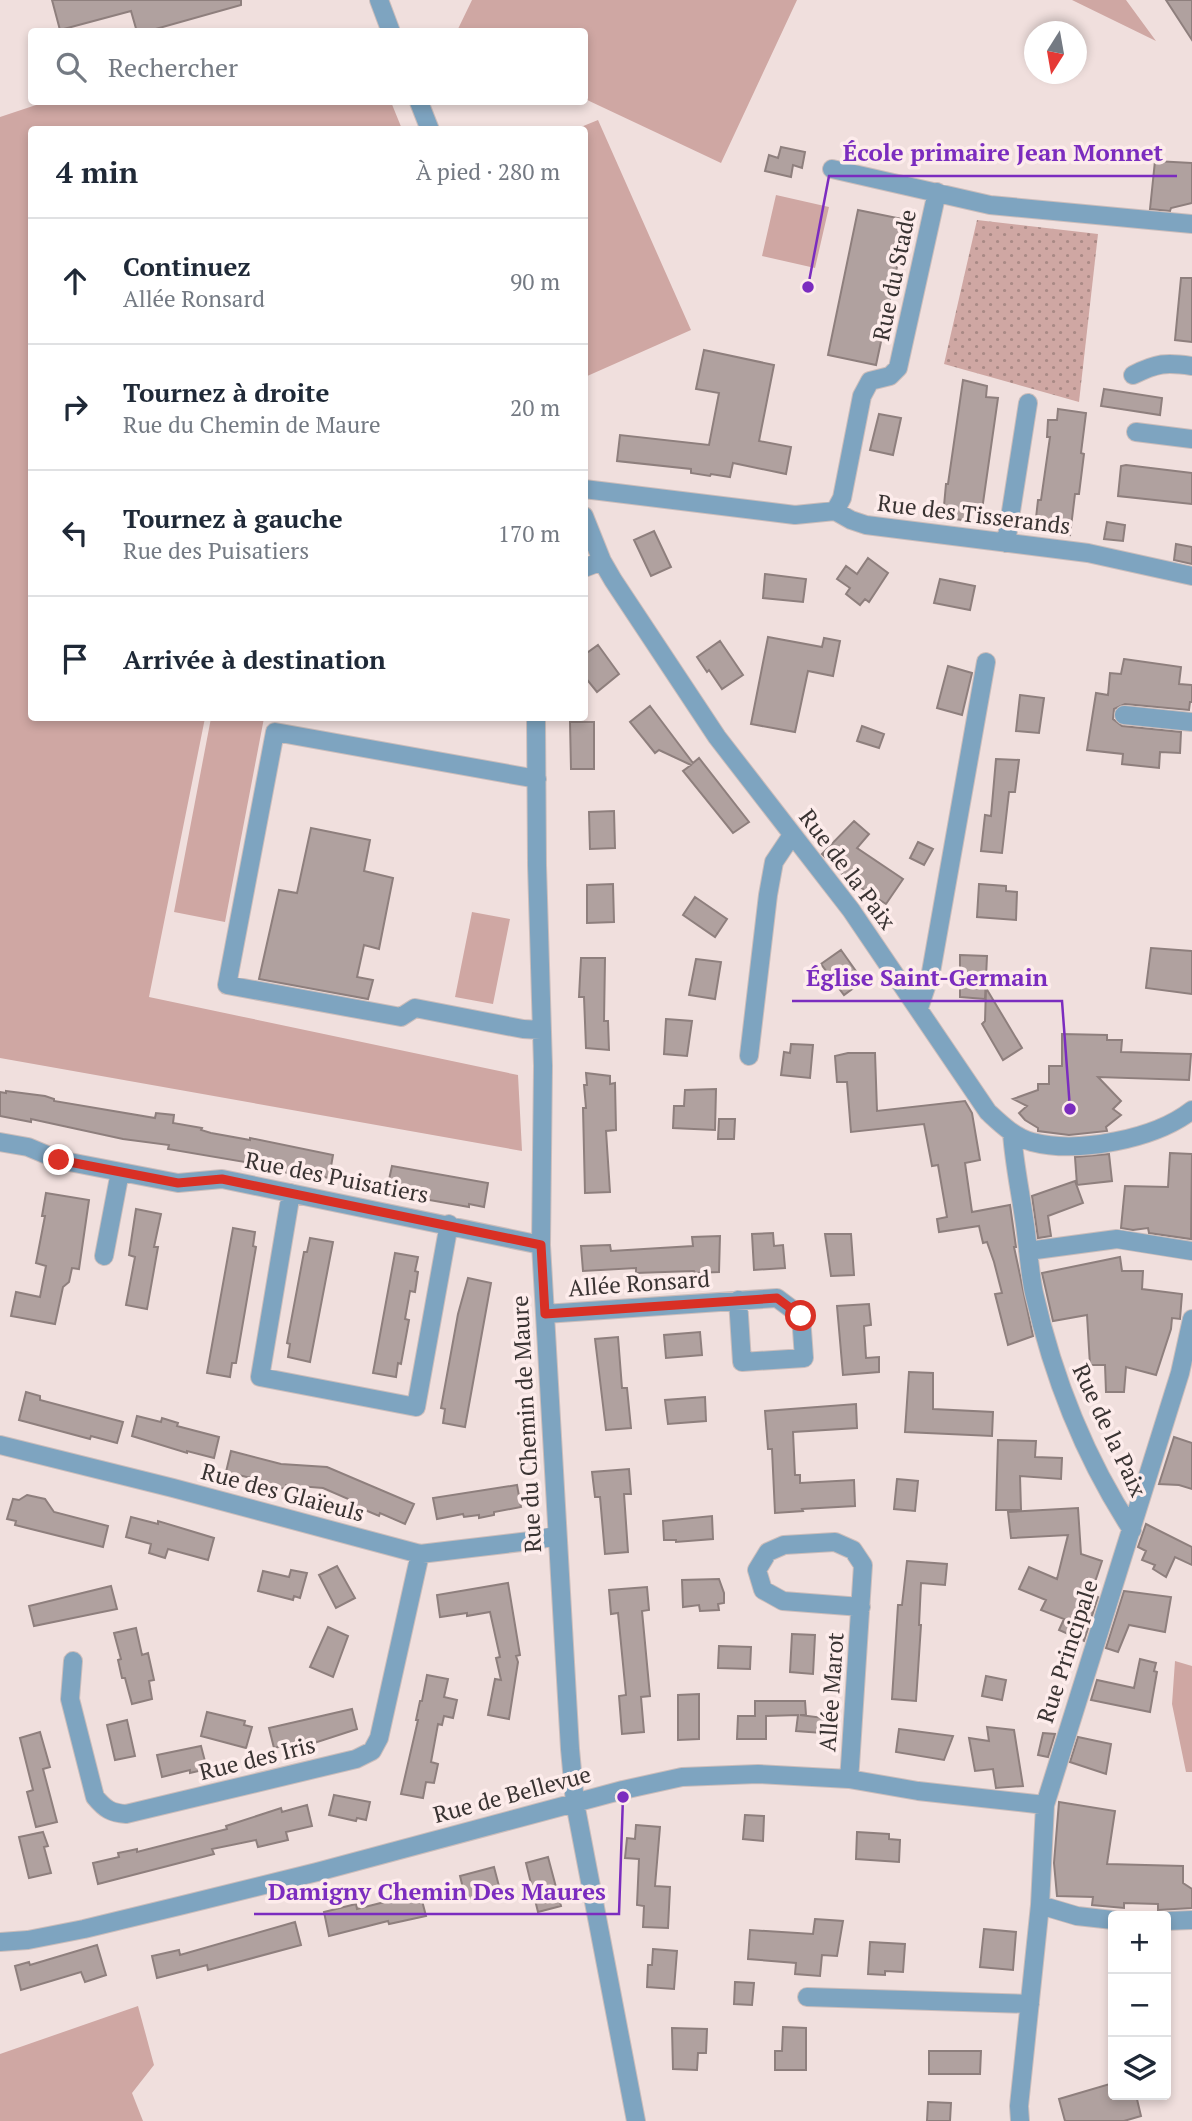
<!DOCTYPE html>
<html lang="fr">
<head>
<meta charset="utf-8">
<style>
  :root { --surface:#fff; --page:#f2f2f3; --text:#1f2937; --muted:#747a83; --line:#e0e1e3 }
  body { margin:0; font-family:"PT Serif",serif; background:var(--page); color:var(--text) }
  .controls { position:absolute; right:21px; bottom:21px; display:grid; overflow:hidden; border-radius:7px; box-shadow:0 4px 10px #0003 }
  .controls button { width:63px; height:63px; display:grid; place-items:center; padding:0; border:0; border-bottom:2px solid var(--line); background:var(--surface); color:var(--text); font:35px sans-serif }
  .compass { position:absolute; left:1024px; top:21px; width:63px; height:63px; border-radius:50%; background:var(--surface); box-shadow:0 4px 10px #0003; rotate:191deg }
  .stop { position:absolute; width:21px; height:21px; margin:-16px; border:5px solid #d93025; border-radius:50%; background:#fff }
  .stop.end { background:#d93025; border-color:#fff; box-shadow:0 2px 7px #0008 }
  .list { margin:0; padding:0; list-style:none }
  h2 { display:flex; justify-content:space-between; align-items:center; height:91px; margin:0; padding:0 28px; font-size:30px }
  h2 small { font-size:23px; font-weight:400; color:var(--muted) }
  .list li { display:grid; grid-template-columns:46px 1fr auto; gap:21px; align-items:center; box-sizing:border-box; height:126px; padding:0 28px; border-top:2px solid var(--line) }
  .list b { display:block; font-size:26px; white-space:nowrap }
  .list p { margin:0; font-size:23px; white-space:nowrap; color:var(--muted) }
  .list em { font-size:23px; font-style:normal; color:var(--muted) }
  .icon { flex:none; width:38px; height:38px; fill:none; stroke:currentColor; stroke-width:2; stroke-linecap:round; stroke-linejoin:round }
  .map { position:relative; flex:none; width:1192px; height:2121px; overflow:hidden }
  .search { position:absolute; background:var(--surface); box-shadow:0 4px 10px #0003; left:28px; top:28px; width:560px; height:77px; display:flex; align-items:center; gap:18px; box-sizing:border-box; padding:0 24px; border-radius:7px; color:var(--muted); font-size:26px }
  .panel { position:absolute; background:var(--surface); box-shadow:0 4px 10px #0003; left:28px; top:126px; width:560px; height:595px; border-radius:7px }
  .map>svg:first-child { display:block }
  .green { fill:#cfa7a3 }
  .park { fill:url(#park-dots) }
  .building { fill:#b0a19f; stroke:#8e7f7d; stroke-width:2 }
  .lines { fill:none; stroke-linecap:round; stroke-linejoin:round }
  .minor-casing { stroke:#cbbdbb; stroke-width:20 }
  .minor { stroke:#7ea4c0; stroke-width:18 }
  .route { stroke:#d93025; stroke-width:9 }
  .labels { text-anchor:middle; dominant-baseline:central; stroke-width:7; stroke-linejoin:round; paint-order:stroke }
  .street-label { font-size:23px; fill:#393332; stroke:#fdeceb }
  .leader { fill:none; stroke:#7b2cbf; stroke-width:2.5 }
  .callout-dot { fill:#7b2cbf; stroke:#fdeceb; stroke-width:2.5 }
  .callout-label { font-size:24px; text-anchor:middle; font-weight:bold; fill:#7b2cbf; stroke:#fdeceb; stroke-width:7; stroke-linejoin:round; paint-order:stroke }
</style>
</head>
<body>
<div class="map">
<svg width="1192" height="2121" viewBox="0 0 1192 2121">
  <defs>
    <pattern id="park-dots" width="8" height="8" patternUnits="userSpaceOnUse" patternTransform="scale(1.75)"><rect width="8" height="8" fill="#cfa7a3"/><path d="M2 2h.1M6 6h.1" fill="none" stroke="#a98985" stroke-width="1.8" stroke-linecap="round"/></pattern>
  </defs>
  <rect width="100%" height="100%" fill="#f0dfdd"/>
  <path class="green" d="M472,0H797L721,163L585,99L584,32L457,31Z
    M1072,0H1126L1156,41Z
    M45,102H391L402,129L32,130V718H205L149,997L518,1075L522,1151L0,1058V117Z
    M598,120L691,330L585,377L584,130L576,129Z
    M776,195L829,207L815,268L762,256Z
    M211,718H264L225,922L174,912Z
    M472,912L510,919L493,1004L455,997Z
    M1175,1661L1192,1666V1772H1186L1172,1704Z
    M138,2006L154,2065L132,2093L143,2121H0V2054Z"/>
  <path class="park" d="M977,220L1098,234L1079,402L944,364Z"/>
  <path class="building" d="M52,0H241V5L145,32H137L131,11L60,30Z
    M1166,0H1192V40Z
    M781,147L805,152L802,168L793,165L791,177L765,171L769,155L778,158Z
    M1155,161L1192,163V203L1171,208L1170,211L1150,209Z
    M858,210L907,220L876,365L828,355Z
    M1181,278H1192V342L1175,340Z
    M704,350L774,365L759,441L791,447L786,474L733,463L730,477L711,474L710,476L691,473V469L617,461L620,435L709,445L719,393L696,389Z
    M963,380L987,386L986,397L998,398L982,510L969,508L968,521L943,517L946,484H948Z
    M1104,389L1162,398L1160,415L1101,406Z
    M1058,409L1086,413L1081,453L1084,454L1079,494H1075L1070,535L1041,531L1042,519L1036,518L1038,500H1041L1050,437H1047L1048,420H1057Z
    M879,414L901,418L893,455L870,450Z
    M1126,465L1192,473V504L1118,496L1121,466Z
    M1107,522L1125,525L1123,541L1104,539Z
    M654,531L671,567L651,576L634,540Z
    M1176,544L1192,547V564L1174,560Z
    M868,558L888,573L869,602L865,599L860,605L846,594L850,588L837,579L846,566L857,574Z
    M765,574L806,579L803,602L763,598Z
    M940,579L975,586L970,610L934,603Z
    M768,637L822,647L824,638L840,641L833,676L808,671L795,732L751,724Z
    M720,641L743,675L722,689L709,670L707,672L697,657Z
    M598,645L619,674L597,692L584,676V655Z
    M1124,659L1181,667L1179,684L1192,685V702H1190L1189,710L1125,704L1114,709L1113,719L1122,726L1181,732L1180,753L1160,752L1159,768L1122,764L1123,754L1087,750L1096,693L1108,695L1110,673L1121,674Z
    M948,666L972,673L962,715L937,708Z
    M1020,695L1044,698L1039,733L1016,731Z
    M650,706L693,763L699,758L749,822L733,833L683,771L691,765L659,750L655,753L630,722Z
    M570,722H594V769H571Z
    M862,726L884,734L879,748L857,741Z
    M996,759L1019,760L1015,792H1009L1002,853L981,851L985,815L991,816Z
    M614,811L615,848L590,849L589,812Z
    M854,821L869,834L857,848L903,879L886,904L846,878L822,854Z
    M311,828L370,840L364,871L393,878L379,949L364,945L357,977L373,980L368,999L259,979L279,890L297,893Z
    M918,842L933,849L924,865L910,858Z
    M613,884L614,922L587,923V885Z
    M979,884L1006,886V891L1017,892L1016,920L977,917Z
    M695,897L727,919L715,937L683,915Z
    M1151,948L1192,951V994L1146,988Z
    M841,950L863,981L844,995L821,964Z
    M960,955L987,956L985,999L960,997Z
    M581,958H605L604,1021H608L609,1050L586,1048L584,997H579Z
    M696,959L721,962L715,999L689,995Z
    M986,988L1022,1048L1003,1060L982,1024L985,1021Z
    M666,1019L692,1021L687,1056L664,1054Z
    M1062,1034L1107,1035V1040H1122L1121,1052L1191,1054L1189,1080L1098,1077L1121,1101L1113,1109L1121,1115L1106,1127L1107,1131L1069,1135L1038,1131V1128L1025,1120L1019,1113L1027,1106L1013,1099L1038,1090V1084H1049V1066H1062Z
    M791,1044L813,1045L810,1078L781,1075L784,1052L790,1053Z
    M848,1053H875L877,1111L965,1101L972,1113L980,1160L965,1163L972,1212L1010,1205L1016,1247H1014L1033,1336L1008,1345L995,1294L1002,1293L994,1262L987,1242L983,1243L979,1226L939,1232L937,1219L947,1217L938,1165L932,1166L924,1124L851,1132L847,1082H837L835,1056Z
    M586,1073L610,1076V1084L615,1083L616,1130L606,1131L610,1192L585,1193L583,1108H586L584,1085H587Z
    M716,1089L715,1130L673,1128L674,1106H684L685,1090Z
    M6,1091L45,1096L54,1099V1101L155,1118L156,1113L174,1115L173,1123L202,1128L201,1130L211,1133L250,1140V1138L333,1155L329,1178L315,1175L314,1178L245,1165V1162L168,1149L169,1145L123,1139L31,1119V1122L0,1116V1092L6,1093Z
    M719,1119H735L734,1139H718Z
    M1170,1153L1192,1154L1191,1239L1149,1233L1148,1228L1133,1230L1121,1228L1125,1186L1168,1187Z
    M1109,1154L1112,1181L1077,1185L1075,1157Z
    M392,1166L488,1183L484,1207L469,1204V1207L401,1195V1191L387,1189Z
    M1075,1181L1083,1203L1048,1216L1051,1236L1038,1238L1032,1196Z
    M46,1193L89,1200L79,1269L72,1268L69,1282L63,1287L55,1324L11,1316L16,1292L40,1297L46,1266L36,1263L45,1216H42Z
    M136,1209L161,1214L154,1247H158L147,1309L126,1305L135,1257L129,1255Z
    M233,1228L255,1232L253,1246L256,1247L236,1363H232L230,1377L207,1373Z
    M773,1233L774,1246L783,1245L785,1268L754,1270L752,1234Z
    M825,1234H851L854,1275L831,1276Z
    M720,1236L719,1272L695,1273L694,1271L636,1273V1268L583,1271L581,1246L610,1245L611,1251L693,1246L692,1237Z
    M310,1238L333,1242L310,1362L288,1357L290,1344L287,1343L304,1252H307Z
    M395,1253L418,1257L415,1271L418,1272L415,1292L410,1291L405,1319L409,1320L401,1364L398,1363L396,1377L373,1373Z
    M1120,1257L1122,1271H1143L1142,1289L1182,1294L1180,1319L1172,1318L1171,1329L1156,1375L1126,1367L1124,1392H1106L1105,1365H1090L1087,1315L1053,1321L1042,1273Z
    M468,1278L491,1283L465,1427L443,1423L445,1409L441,1408L458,1314Z
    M869,1304L871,1325L864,1326L866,1358L879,1357V1372L843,1375L837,1306Z
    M700,1332L702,1355L666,1358L664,1335Z
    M618,1337L622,1388H627L631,1428L606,1430L595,1339Z
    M909,1372L933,1373V1409L993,1412L992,1436L905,1432Z
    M26,1392L40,1396V1400L123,1422L117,1443L91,1436L90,1439L19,1420Z
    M705,1397L706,1421L668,1424L665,1400Z
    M856,1404L857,1428L793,1432L795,1475H800V1483L854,1480L855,1506L802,1509L803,1511L775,1513L772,1449H768L765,1411Z
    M137,1416L161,1422L162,1418L178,1423L177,1426L219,1437L214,1458L187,1451V1453L132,1436Z
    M1174,1437L1192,1443V1489L1179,1485L1159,1484Z
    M998,1440L1036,1441L1035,1457L1062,1458L1061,1479L1020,1476L1021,1510H996Z
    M231,1451L281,1464L327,1467L414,1504L405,1524L380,1513L379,1516L365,1510L352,1504L353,1501L323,1488L286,1485V1489L250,1482L251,1478L226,1472Z
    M629,1469L631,1494H624L628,1552L605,1554L600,1497H595L592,1472Z
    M897,1479L918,1481L915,1511L894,1509Z
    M517,1485L521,1507L494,1512V1515L479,1518V1515L464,1517L463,1514L437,1519L433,1498Z
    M27,1495L45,1499L54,1512L108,1526L103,1547L15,1525L16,1521L7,1519L13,1499L19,1500Z
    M1078,1508L1081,1554L1102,1561L1091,1594L1098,1597L1084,1641L1059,1630L1064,1619L1041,1610L1046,1600L1019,1589L1029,1567L1057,1579L1068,1535L1011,1538L1008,1512Z
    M712,1516L713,1539L676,1542V1540H664L663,1521Z
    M131,1517L158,1524V1521L214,1538L208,1560L168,1549L165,1558L149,1553L151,1544L126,1537Z
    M1146,1524L1192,1547V1565L1175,1557L1166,1577L1153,1569L1155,1565L1142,1560L1146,1551L1138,1547Z
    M907,1561L947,1564L945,1585L921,1583L919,1625H921L916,1701L892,1699L898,1605H902Z
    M337,1566L355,1598L336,1608L319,1575Z
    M291,1570L307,1573L300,1598L294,1596L293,1600L258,1591L263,1571L289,1577Z
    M719,1579L724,1593V1603L718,1604L719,1610L700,1611L699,1605L683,1607L682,1580Z
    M508,1583L520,1655L516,1656L518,1662L509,1719L488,1715L495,1679L501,1680L496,1658L500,1657L490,1612L467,1616V1613L440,1617L437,1595Z
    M111,1586L117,1609L34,1626L29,1606Z
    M647,1587L649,1610L642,1611L650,1696L641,1697L644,1732L622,1734L619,1696L626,1695L618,1613L611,1614L609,1590Z
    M1124,1591L1171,1597L1165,1632L1129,1625L1118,1652L1106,1648Z
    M328,1627L348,1636L333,1677L310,1667Z
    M136,1628L142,1655L148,1653L154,1680L149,1681L152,1699L132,1704L125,1678H122L118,1660L121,1659L114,1633Z
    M792,1634L815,1635L813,1674L790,1672Z
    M719,1646L751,1647L750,1669L718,1668Z
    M1140,1659L1156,1663L1154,1671L1157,1672L1150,1712L1091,1700L1097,1680L1134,1688Z
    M427,1675L448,1679L444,1697L457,1700L453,1718L444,1716L442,1725L438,1724L431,1762L438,1764L434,1783L426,1782L423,1798L401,1794L418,1720H416L420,1701H422Z
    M986,1676L1006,1680L1002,1700L982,1696Z
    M699,1694V1739L678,1740V1695Z
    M755,1701H805L806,1715H800L824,1718L822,1733L796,1731L798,1715L766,1716V1739H737L738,1716H755Z
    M352,1709L357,1729L302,1747L301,1742L274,1748L269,1728Z
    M207,1712L245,1721L244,1725L252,1727L246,1748L201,1736Z
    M127,1720L135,1756L115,1760L107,1725Z
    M987,1727L1014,1730L1023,1786L996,1788L993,1769L975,1771L969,1738L989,1741Z
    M899,1729L953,1736L944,1760L896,1752Z
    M40,1732L50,1767L43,1769L57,1822L36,1827L27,1792L33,1790L20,1738Z
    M1043,1733L1055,1734L1048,1757L1038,1755Z
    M1078,1737L1111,1744L1106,1774L1070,1762Z
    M201,1746L207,1769L190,1773V1770L162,1777L157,1755Z
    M334,1795L370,1802L366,1820L357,1818L356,1821L329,1815Z
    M1059,1802L1115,1811L1107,1864L1183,1866V1883L1192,1889V1908L1158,1910V1904L1124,1903V1908L1092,1905L1093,1897L1057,1896L1054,1863Z
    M307,1805L312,1826L286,1832L288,1840L258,1847L256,1840L212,1849L214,1854L98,1884L93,1863L119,1857L118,1853L128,1851L137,1849V1852L227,1829L226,1826L281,1808L282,1812Z
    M745,1815L764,1816L763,1841L743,1839Z
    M636,1825L660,1827L655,1886L670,1887L668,1928L643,1927L644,1906L637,1905L639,1859L625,1858L627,1838L635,1839Z
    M43,1832L48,1846L44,1847L51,1873L29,1878L19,1837Z
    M857,1832L889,1834V1839L900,1840L899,1862L856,1859Z
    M548,1857L561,1906L538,1912L526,1863Z
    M494,1867L500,1890L466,1900L460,1876Z
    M420,1893L426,1916L389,1924L388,1921L329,1936L324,1912L356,1904L357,1909Z
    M815,1919L843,1921L837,1956L822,1955L820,1976L795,1974L796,1963L748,1959L750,1930L813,1934Z
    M295,1922L301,1945L208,1970L207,1965L157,1978L152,1956L179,1950L180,1955Z
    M984,1929L1016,1932L1013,1970L980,1967Z
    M870,1942L905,1944L903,1972L885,1971V1975L868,1974Z
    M97,1945L106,1975L85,1982L81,1972L21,1990L15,1966L29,1962L30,1965Z
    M653,1949L677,1951L674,1989L647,1987L648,1965H652Z
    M735,1982L754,1983L752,2005L734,2004Z
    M783,2027L806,2028V2070H775V2051H782Z
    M672,2028L707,2029L706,2053H698L697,2070L673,2069Z
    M929,2051H981L980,2074H929Z
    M1113,2083V2095H1136L1141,2116L1124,2121H1065L1059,2099Z
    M928,2102L951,2103L950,2121H927Z"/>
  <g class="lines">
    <g class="minor-casing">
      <path id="minor" d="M379,0L391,32
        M419,102L430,130
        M832,169L990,205L1192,224
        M1133,375C1157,363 1166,362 1192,366
        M1136,432L1192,439
        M584,489L795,515L835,511L851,520L866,525L1088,553L1192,576
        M835,511L842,498L862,396L870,381L890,376L898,368L937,192
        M584,516L602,561L613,580L717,737L851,910L988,1112C1001,1124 1014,1137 1032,1142C1078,1154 1155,1139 1192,1110
        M1006,543L1028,403
        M584,568L602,561
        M1124,715L1192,722
        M536,718L537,865L543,1066L541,1245L570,1749L575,1803L636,2121
        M537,779L275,732L227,985L401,1017L415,1008L523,1029L541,1030
        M919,1008L931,972L986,662
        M749,1056L768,895L774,862L792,835
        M1012,1133C1014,1162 1020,1190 1024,1218C1028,1243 1029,1269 1034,1293C1053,1377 1085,1458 1132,1530
        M0,1142L28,1147L59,1160L178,1183L222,1179L541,1245
        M291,1193L260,1377L416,1407L449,1224
        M1028,1251L1117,1239L1192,1251
        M104,1256L120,1172
        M545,1314L777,1298L801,1316L804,1358L742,1362L738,1300
        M0,1445L173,1488L420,1554L538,1540L557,1535
        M73,1661L70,1699L95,1797C105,1809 111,1813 126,1814L356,1759L372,1751L379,1738L420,1554
        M849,1779L850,1766L863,1565L853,1550L835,1542L784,1545L768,1552L757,1570L763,1590L783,1601L861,1607
        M1040,1905L1077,1916L1113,1920
        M1166,1921L1192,1920
        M0,1942L28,1940L84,1929L183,1905L317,1872L623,1790L682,1777L758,1774L849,1779L918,1791L1045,1805
        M807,1997L1030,2004
        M1020,2121L1019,2106L1040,1905L1045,1805L1180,1373L1192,1319"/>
    </g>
    <use href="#minor" class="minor"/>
  </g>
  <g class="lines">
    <path class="route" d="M59,1160L178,1183L222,1179L541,1245L545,1314L777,1298L801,1316"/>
  </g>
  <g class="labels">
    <g class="street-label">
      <text transform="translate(894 275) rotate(-78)">Rue du Stade</text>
      <text transform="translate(974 514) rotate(7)">Rue des Tisserands</text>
      <text transform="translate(848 869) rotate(53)">Rue de la Paix</text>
      <text transform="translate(337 1177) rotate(11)">Rue des Puisatiers</text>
      <text transform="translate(639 1283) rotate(-4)">Allée Ronsard</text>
      <text transform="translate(526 1424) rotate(-93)">Rue du Chemin de Maure</text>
      <text transform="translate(1110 1430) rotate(65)">Rue de la Paix</text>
      <text transform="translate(283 1492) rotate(15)">Rue des Glaïeuls</text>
      <text transform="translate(1067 1651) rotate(-72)">Rue Principale</text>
      <text transform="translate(831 1692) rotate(-86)">Allée Marot</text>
      <text transform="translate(257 1758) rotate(-14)">Rue des Iris</text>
      <text transform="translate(512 1794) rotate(-15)">Rue de Bellevue</text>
    </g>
  </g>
  <path class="leader" d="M808 287L829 176H1177M1070 1109L1062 1001H792M623 1797L619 1914H254"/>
  <g class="callout-dot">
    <circle cx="808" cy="287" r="7"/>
    <circle cx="1070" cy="1109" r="7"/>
    <circle cx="623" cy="1797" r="7"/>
  </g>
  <g class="callout-label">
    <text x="1003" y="161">École primaire Jean Monnet</text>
    <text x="927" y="986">Église Saint-Germain</text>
    <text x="437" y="1900">Damigny Chemin Des Maures</text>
  </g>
</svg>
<div class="controls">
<button>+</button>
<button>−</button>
<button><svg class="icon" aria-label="layers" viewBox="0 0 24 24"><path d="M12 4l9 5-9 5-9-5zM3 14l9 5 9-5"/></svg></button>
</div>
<svg class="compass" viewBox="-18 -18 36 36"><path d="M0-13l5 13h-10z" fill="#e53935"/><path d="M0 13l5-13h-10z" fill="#747a83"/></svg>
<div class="stop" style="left:801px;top:1316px"></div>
<div class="stop end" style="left:59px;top:1160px"></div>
<div class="search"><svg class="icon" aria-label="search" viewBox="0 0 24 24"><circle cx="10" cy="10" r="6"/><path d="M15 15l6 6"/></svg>Rechercher</div>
<section class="panel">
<h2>4 min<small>À pied · 280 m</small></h2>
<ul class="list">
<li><svg class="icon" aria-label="ahead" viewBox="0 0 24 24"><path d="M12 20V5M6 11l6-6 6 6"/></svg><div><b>Continuez</b><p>Allée Ronsard</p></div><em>90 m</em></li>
<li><svg class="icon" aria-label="right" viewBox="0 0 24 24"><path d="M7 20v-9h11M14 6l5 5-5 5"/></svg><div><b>Tournez à droite</b><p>Rue du Chemin de Maure</p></div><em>20 m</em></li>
<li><svg class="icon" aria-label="left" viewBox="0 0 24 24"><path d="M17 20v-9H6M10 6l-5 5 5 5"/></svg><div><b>Tournez à gauche</b><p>Rue des Puisatiers</p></div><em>170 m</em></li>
<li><svg class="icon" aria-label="arrive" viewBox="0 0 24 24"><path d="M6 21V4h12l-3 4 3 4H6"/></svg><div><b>Arrivée à destination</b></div></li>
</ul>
</section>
</div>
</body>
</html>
